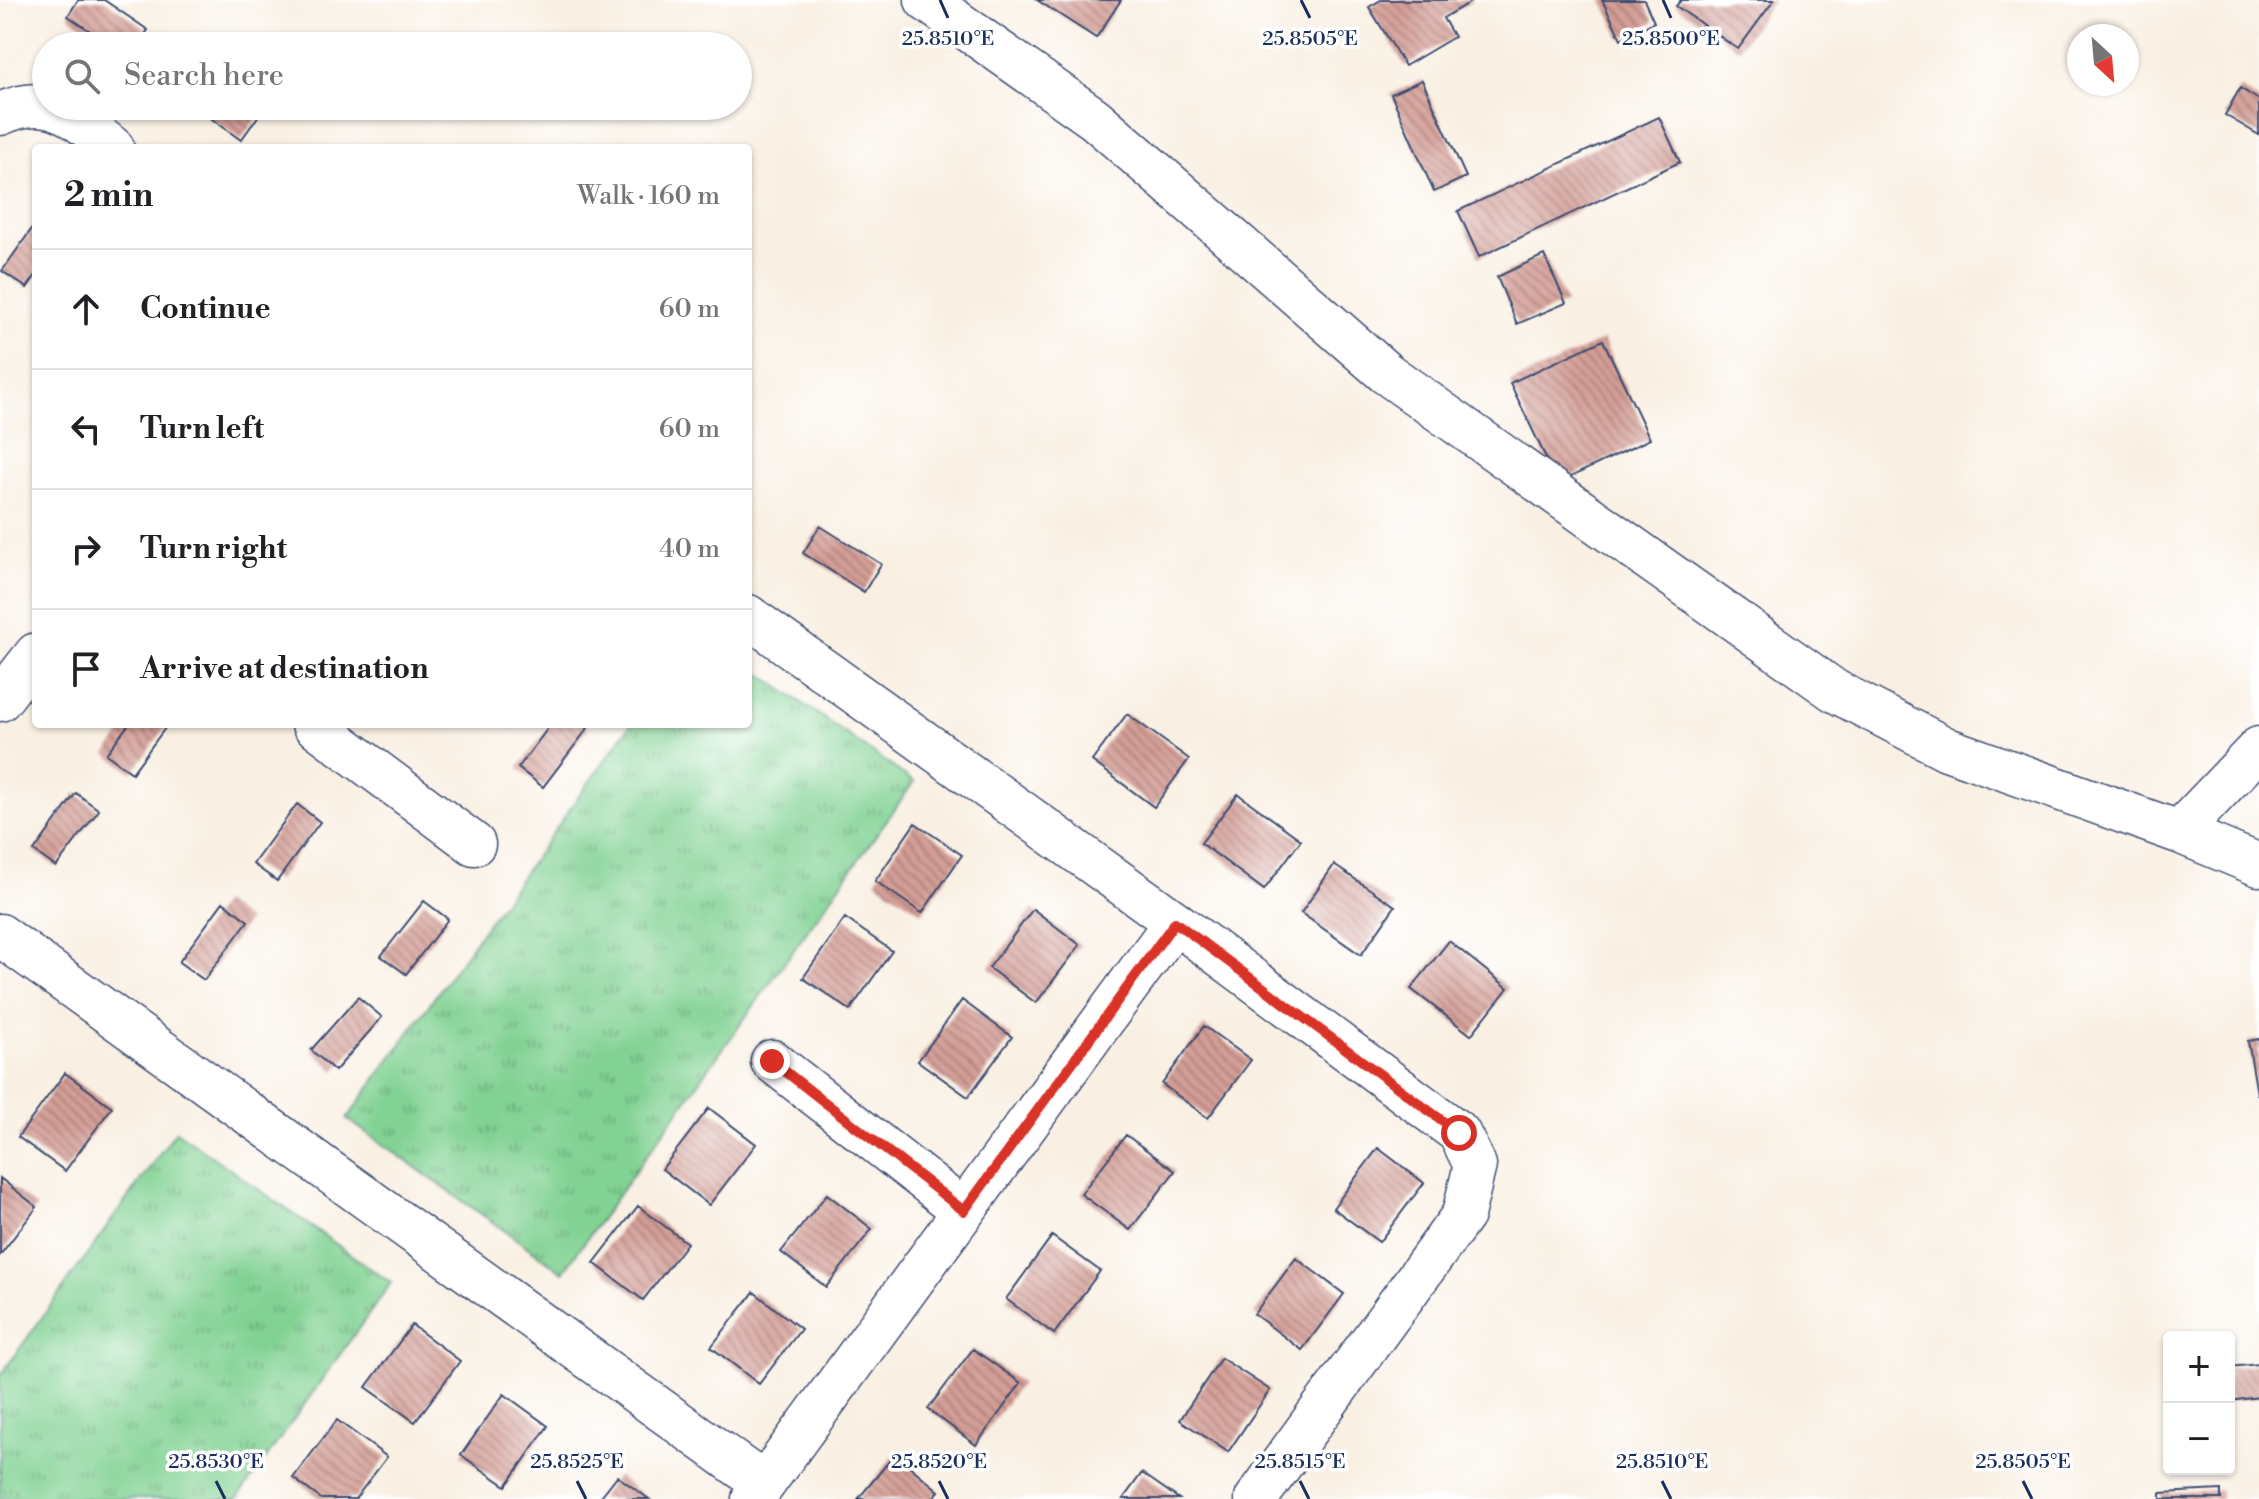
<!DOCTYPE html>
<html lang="en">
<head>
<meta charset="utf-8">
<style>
  :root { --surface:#fff; --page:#f6f6f6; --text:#202124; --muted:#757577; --line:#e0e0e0 }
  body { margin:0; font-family:"Libre Bodoni",serif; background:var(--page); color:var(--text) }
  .controls { position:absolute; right:24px; bottom:24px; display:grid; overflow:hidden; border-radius:8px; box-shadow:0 2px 6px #0004 }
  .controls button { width:72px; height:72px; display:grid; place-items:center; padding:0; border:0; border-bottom:2px solid var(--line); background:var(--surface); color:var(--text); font:40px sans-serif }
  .compass { position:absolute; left:2067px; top:24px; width:72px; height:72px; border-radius:50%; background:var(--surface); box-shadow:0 2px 6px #0004; rotate:154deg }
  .stop { position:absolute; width:24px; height:24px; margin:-18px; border:6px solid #d93025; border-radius:50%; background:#fff }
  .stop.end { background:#d93025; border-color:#fff; box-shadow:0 2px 8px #0008 }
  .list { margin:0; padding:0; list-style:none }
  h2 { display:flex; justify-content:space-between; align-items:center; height:104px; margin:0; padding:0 32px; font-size:34px }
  h2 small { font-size:26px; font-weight:400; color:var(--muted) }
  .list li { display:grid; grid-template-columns:52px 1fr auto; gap:24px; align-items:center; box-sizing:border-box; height:120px; padding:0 32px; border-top:2px solid var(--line) }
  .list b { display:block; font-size:30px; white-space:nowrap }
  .list em { font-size:26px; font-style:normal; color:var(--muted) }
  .icon { flex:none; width:44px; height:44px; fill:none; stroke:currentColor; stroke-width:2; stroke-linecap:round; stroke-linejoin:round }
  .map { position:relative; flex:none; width:2259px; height:1499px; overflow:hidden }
  .search { position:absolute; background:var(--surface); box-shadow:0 2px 6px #0004; left:32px; top:32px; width:720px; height:88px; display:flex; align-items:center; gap:20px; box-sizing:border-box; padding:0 28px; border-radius:44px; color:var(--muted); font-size:30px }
  .panel { position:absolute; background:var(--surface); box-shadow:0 2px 6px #0004; left:32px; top:144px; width:720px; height:584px; border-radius:8px }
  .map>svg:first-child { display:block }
  .grass { fill:url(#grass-tufts); stroke:#4e8078; stroke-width:2 }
  .building { fill:url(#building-back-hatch) }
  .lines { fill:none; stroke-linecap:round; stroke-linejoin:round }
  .minor-casing { stroke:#3c4c72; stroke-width:45 }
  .minor { stroke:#fff; stroke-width:42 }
  .route { stroke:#d93025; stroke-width:10 }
  .ticks { fill:none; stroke:#1b2f5e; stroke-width:3 }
  .ticks-label { font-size:20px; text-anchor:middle; fill:#1b2f5e; stroke:#fff; stroke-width:7; stroke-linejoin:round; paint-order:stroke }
</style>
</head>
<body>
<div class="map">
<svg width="2259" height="1499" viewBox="0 0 2259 1499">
  <defs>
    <pattern id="grass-tufts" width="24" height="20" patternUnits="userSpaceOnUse" patternTransform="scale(2)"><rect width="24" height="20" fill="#81d293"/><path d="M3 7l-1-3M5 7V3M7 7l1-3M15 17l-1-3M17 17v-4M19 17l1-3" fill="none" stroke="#69ab7b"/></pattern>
    <pattern id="building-back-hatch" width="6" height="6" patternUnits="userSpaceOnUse" patternTransform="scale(2)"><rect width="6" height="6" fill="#d49d95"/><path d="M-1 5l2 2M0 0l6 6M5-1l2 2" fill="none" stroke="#ab807d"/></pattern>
  </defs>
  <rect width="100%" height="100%" fill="#fff"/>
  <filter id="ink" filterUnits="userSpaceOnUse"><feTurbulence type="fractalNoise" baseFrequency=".0125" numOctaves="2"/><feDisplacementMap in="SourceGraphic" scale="16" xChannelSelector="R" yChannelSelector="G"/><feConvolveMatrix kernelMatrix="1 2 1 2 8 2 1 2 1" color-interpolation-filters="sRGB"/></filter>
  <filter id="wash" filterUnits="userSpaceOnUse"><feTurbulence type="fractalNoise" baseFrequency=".006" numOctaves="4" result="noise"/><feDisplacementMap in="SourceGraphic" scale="32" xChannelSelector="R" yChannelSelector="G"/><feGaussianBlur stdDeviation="1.8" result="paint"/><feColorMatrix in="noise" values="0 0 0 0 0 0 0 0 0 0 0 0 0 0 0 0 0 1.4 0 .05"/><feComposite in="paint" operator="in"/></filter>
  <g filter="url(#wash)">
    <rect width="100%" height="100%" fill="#f9f0e3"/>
    <path class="grass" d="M748,665L914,782L563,1272L347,1119L631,724H748Z
      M176,1131L391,1283L237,1499H0V1376Z"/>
    <g id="blocks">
      <path class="building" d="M78,0H104L148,30L137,46H112L68,16Z
        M1037,0H1121L1096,38Z
        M1381,0H1474L1443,18L1454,37L1405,66L1369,7Z
        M1602,0H1644L1654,22L1621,39Z
        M1681,0H1774L1738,49L1676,6Z
        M1422,80L1466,177L1434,192L1391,94Z
        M2240,88L2259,100V135L2225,115Z
        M194,106H247L259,115L241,140Z
        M1659,117L1680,162L1479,257L1458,211Z
        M36,223V275L27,288L2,271Z
        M1544,255L1566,303L1517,324L1497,277Z
        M1603,340L1650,439L1558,483L1510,383Z
        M820,526L881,564L864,592L803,553Z
        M1127,714L1189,759L1154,807L1092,761Z
        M129,724H168L132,773L106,754Z
        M551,724H583L588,728L543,787L518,768Z
        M76,793L99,810L56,867L34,851Z
        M1238,794L1301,840L1264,890L1201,843Z
        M297,804L320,822L277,881L253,864Z
        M915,823L962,855L922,913L875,881Z
        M1334,865L1395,906L1361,955L1301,913Z
        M424,901L448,919L406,974L381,956Z
        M223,902L248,921L204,980L179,962Z
        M1033,909L1080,945L1036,1003L989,968Z
        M845,918L892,951L850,1010L803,978Z
        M1449,941L1508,988L1471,1035L1411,989Z
        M358,997L382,1017L335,1071L311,1050Z
        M962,1000L1012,1037L968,1097L918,1061Z
        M1204,1026L1251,1060L1208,1118L1162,1084Z
        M2259,1039V1094H2257L2248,1041Z
        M65,1073L112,1107L65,1171L18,1137Z
        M709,1108L756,1144L709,1205L662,1169Z
        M1126,1135L1175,1171L1130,1230L1081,1194Z
        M1378,1148L1424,1183L1379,1242L1333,1208Z
        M0,1178L37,1207L0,1255Z
        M827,1194L872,1229L826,1287L781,1252Z
        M638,1206L687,1243L643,1300L594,1263Z
        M1052,1236L1100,1271L1054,1334L1006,1299Z
        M1296,1258L1344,1294L1302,1350L1254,1314Z
        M754,1292L801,1329L759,1384L711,1347Z
        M412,1325L460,1361L415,1422L366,1387Z
        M973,1349L1021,1383L976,1445L928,1409Z
        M1221,1358L1270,1390L1228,1452L1180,1420Z
        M2259,1364V1397L2229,1401V1367Z
        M504,1394L548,1426L506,1486L461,1455Z
        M337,1420L387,1457L355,1499H321L293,1478Z
        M895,1454L939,1491L932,1499H858Z
        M1142,1473L1179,1499H1123Z
        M617,1476L649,1499H599Z
        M2221,1490V1499H2161V1493Z"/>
    </g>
  </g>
  <g filter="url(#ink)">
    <use href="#blocks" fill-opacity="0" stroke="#3c4c72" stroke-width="2"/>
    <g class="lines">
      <g class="minor-casing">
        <path id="minor" d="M926,0L1095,119L1386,373L1835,691L1947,749L2179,832L2259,865
          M0,114C53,90 73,117 113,148
          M748,616L1175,922L1459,1133L1475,1165L1463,1215L1256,1499
          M0,700L36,654
          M313,724L474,844
          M2179,832L2259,748
          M0,935L764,1484
          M772,1061L964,1211
          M753,1499L1175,922"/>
      </g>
      <use href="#minor" class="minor"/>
    </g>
  </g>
  <g class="lines" filter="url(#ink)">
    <path class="route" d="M772,1061L964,1211L1175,922L1459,1133"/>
  </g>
  <path class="ticks" d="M940,0L948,18M1301,0L1310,18M1663,0L1671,18M216,1481L225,1499M577,1481L586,1499M939,1481L948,1499M1300,1481L1309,1499M1662,1481L1671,1499M2023,1481L2032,1499"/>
  <g class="ticks-label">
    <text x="948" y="45">25.8510°E</text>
    <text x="1310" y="45">25.8505°E</text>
    <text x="1671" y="45">25.8500°E</text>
    <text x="216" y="1468">25.8530°E</text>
    <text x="577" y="1468">25.8525°E</text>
    <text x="939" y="1468">25.8520°E</text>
    <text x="1300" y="1468">25.8515°E</text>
    <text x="1662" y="1468">25.8510°E</text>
    <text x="2023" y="1468">25.8505°E</text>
  </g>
</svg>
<div class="controls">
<button>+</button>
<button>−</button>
</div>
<svg class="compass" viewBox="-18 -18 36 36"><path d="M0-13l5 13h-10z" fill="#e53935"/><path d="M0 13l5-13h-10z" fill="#757577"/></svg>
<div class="stop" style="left:1459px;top:1133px"></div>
<div class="stop end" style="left:772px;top:1061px"></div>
<div class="search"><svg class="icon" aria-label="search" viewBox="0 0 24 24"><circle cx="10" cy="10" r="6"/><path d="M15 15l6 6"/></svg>Search here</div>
<section class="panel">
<h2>2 min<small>Walk · 160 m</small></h2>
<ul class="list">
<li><svg class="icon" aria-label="ahead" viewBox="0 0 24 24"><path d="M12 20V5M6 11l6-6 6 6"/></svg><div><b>Continue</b></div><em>60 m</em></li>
<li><svg class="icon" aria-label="left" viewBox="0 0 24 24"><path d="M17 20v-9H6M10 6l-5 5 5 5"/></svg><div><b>Turn left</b></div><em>60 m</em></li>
<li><svg class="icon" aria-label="right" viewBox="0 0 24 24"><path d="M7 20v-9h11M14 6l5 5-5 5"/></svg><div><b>Turn right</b></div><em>40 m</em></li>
<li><svg class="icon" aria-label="arrive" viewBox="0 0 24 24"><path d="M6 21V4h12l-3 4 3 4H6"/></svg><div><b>Arrive at destination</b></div></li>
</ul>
</section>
</div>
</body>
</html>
